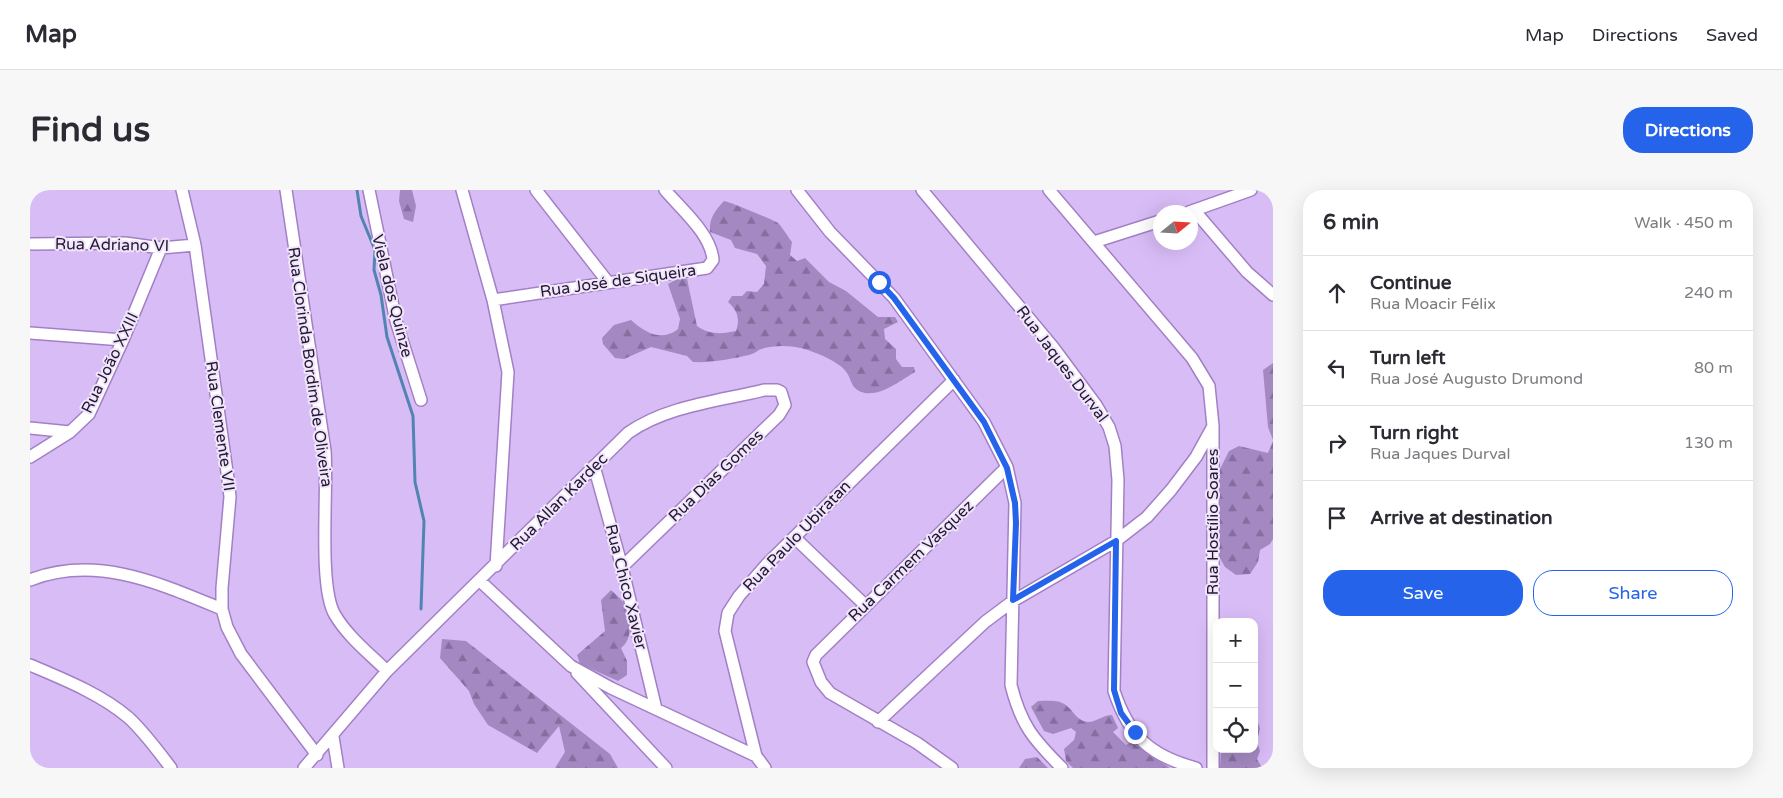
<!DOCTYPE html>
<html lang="en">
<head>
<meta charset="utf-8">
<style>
  :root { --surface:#fff; --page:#f7f7f7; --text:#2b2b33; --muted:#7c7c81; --line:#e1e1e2; --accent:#2563eb }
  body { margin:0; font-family:"Varela Round",sans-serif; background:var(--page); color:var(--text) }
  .controls { position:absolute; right:15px; bottom:15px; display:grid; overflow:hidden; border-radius:10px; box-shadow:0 5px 20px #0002 }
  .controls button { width:45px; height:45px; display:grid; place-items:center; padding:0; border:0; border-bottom:1px solid var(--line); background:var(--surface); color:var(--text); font:25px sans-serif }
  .compass { position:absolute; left:1123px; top:15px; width:45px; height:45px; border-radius:50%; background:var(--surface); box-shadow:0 5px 20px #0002; rotate:72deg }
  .stop { position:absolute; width:15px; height:15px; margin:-11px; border:4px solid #2563eb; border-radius:50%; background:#fff }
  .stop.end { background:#2563eb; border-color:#fff; box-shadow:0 1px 5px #0008 }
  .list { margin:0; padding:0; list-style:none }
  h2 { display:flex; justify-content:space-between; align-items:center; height:65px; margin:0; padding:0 20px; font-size:21px }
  h2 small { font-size:16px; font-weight:400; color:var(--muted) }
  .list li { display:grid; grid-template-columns:32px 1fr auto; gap:15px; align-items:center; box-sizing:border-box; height:75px; padding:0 20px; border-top:1px solid var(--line) }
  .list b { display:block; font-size:19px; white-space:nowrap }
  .list p { margin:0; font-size:16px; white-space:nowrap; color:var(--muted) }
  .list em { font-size:16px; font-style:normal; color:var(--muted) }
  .actions { display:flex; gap:10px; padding:15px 20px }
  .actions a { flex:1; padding:11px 0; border:1px solid var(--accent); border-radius:20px; text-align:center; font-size:18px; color:var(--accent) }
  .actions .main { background:var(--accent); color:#fff }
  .icon { flex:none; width:28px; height:28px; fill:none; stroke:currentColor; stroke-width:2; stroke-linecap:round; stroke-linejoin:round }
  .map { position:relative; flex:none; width:1243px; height:578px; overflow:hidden; border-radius:20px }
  header { display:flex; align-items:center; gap:30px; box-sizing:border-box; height:70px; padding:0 25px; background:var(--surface); border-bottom:1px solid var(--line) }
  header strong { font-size:24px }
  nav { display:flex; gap:28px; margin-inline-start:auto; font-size:18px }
  .intro { display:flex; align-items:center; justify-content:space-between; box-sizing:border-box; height:120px; padding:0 30px }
  h1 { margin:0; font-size:35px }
  .button { padding:12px 22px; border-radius:20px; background:var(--accent); color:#fff; font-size:18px; font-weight:700 }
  main { display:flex; gap:30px; padding:0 30px }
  aside { flex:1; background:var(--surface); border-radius:20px; box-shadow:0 5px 20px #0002 }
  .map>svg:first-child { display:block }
  .forest { fill:url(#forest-firs) }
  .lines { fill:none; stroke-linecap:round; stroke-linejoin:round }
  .stream { stroke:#5184b1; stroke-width:3 }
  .minor-casing { stroke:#a380c6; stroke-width:14 }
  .minor { stroke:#fff; stroke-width:11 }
  .route { stroke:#2563eb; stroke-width:6 }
  .labels { text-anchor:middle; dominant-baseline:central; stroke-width:4; stroke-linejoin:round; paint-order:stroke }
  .street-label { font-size:16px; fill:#251732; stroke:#f0e6fc }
</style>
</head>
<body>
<header>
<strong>Map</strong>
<nav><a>Map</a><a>Directions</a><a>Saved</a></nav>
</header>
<div class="intro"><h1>Find us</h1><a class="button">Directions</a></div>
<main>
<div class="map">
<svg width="1243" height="578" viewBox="0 0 1243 578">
  <defs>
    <pattern id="forest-firs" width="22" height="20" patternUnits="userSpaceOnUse" patternTransform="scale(1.25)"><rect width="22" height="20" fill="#a488c1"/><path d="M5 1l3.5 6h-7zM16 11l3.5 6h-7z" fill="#856e9d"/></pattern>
  </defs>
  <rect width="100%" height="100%" fill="#d8bcf6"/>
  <path class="forest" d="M370,0H382L386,16L383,32L374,29L369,11Z
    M694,11C700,12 744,30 748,33C753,38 758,47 762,52L760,65L767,71L775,68L799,92L816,101L848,127H865L868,132L854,139L855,149L866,159V169L872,177H884L885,182C871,190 847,210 829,201C821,197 821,189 817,183C811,172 783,161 771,158C759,155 740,155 729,160C726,162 723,164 719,165C701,169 681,173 663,172L657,166L621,157L594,169L585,168L573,154L572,148L584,135L601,130C615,143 632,152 648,139L650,129L638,94L649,88L657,89L667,136C679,145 692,144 706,141C710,129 708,121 698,112L702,106H712L717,101L727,102L734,94L736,76L727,64L705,58L701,50L680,42C679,28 685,21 694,11Z
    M1243,173V250L1238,237L1233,180Z
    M1243,251V349L1240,354L1230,360L1228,372L1220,384L1206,385L1195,377L1188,365L1189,281L1199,261L1209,256L1238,263Z
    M581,400C585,404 590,408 593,412C601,425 604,449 591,458L597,471V485L588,491L550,474L547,465L575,441L571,410Z
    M412,449L436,451L580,564L588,578H525L535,562L529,536L507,563L458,535L444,514L439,501L410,468Z
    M1008,511C1017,511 1031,509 1038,517C1045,523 1048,532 1059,532C1068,531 1073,525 1082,525L1088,538L1083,542L1096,555L1101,552L1140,578H1043L1036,571L1034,559L1044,550L1046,542L1041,538L1023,544L1014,541L1001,517Z
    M1227,530L1230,538L1227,551L1230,561L1227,569L1231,576L1236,578H1190L1191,559H1224V531Z
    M1007,567L1018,578H989L995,569Z"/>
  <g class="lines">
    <path class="stream" d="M327,0L331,26L345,60L344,80L351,105L357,147L383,226L385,292L394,331L391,419"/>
    <g class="minor-casing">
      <path id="minor" d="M152,0L165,55L198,289L200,307L192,398V419L197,437L211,464L287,565
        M256,0L295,261C298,300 288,397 305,425C318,447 340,464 357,481
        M339,0L366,131L391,210
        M432,0L463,110L478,182L466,376
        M506,0L577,91
        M767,0L800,42L864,108L954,232L977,277L985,313L981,495C991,535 1003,549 1032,578
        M892,0L1023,157L1066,215L1079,237L1085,256L1088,290L1084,501C1099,546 1120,566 1166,578
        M1019,0L1162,168L1179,196L1183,236V578
        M1164,20L1217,82L1243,105
        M1159,22L1221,0
        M1064,52L1130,31
        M0,54L95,53L131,58L165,55
        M463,110L677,78L683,70C681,44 652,20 635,0
        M0,143L93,150
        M0,238L40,242
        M0,267L40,242L59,224L93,150L131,58
        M564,276L592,377L626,519
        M764,347L835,415
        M0,390C67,364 131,394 192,419
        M450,391L541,476L581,498L726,566
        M0,475C33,489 71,504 99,528C115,543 128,561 141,578
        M547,483L636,578
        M848,532L955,432L983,411L1086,351L1117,327L1141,300L1166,267L1182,238
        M303,547L308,578
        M274,578L357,481L598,243C636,216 689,211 734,200H747L751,202L755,215L749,225L592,377
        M735,578L726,566L695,441L698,423L709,406L736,375L924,190
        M922,578L887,553L800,503L791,492L783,472L786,465L977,277"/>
    </g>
    <use href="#minor" class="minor"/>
  </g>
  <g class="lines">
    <path class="route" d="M849,92L864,108L954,232L977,278L985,313L986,333L983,410L1086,351L1084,500L1091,523L1105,542"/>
  </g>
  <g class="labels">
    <g class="street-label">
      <text transform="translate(82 55) rotate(1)">Rua Adriano VI</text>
      <text transform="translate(588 91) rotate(-8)">Rua José de Siqueira</text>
      <text transform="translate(362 106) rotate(76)">Viela dos Quinze</text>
      <text transform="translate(80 173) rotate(-64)">Rua João XXIII</text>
      <text transform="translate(1032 174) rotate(53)">Rua Jaques Durval</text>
      <text transform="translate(280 177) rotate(82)">Rua Clorinda Bordim de Oliveira</text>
      <text transform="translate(190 236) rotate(82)">Rua Clemente VII</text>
      <text transform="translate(686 286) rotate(-44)">Rua Dias Gomes</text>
      <text transform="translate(529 312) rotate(-45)">Rua Allan Kardec</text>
      <text transform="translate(1183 332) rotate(-90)">Rua Hostílio Soares</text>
      <text transform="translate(767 346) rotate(-46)">Rua Paulo Ubiratan</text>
      <text transform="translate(881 371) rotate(-44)">Rua Carmem Vasquez</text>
      <text transform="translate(596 397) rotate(76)">Rua Chico Xavier</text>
    </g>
  </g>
</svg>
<div class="controls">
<button>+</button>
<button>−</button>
<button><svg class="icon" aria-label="locate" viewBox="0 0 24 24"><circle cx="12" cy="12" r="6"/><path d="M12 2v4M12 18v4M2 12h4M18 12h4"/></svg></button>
</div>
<svg class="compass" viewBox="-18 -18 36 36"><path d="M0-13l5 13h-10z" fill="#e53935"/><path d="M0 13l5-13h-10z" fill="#7c7c81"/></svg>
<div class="stop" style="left:849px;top:92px"></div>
<div class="stop end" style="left:1105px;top:542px"></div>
</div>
<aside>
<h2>6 min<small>Walk · 450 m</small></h2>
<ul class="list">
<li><svg class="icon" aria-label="ahead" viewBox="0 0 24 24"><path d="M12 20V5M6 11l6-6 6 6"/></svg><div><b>Continue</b><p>Rua Moacir Félix</p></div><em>240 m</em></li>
<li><svg class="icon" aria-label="left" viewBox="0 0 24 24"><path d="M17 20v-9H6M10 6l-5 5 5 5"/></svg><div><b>Turn left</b><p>Rua José Augusto Drumond</p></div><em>80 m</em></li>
<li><svg class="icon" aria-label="right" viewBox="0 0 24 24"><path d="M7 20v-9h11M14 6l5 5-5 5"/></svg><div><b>Turn right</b><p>Rua Jaques Durval</p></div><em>130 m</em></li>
<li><svg class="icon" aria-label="arrive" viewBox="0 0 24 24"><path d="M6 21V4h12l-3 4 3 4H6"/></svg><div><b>Arrive at destination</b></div></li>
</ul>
<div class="actions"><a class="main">Save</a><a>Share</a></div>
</aside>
</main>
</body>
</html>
